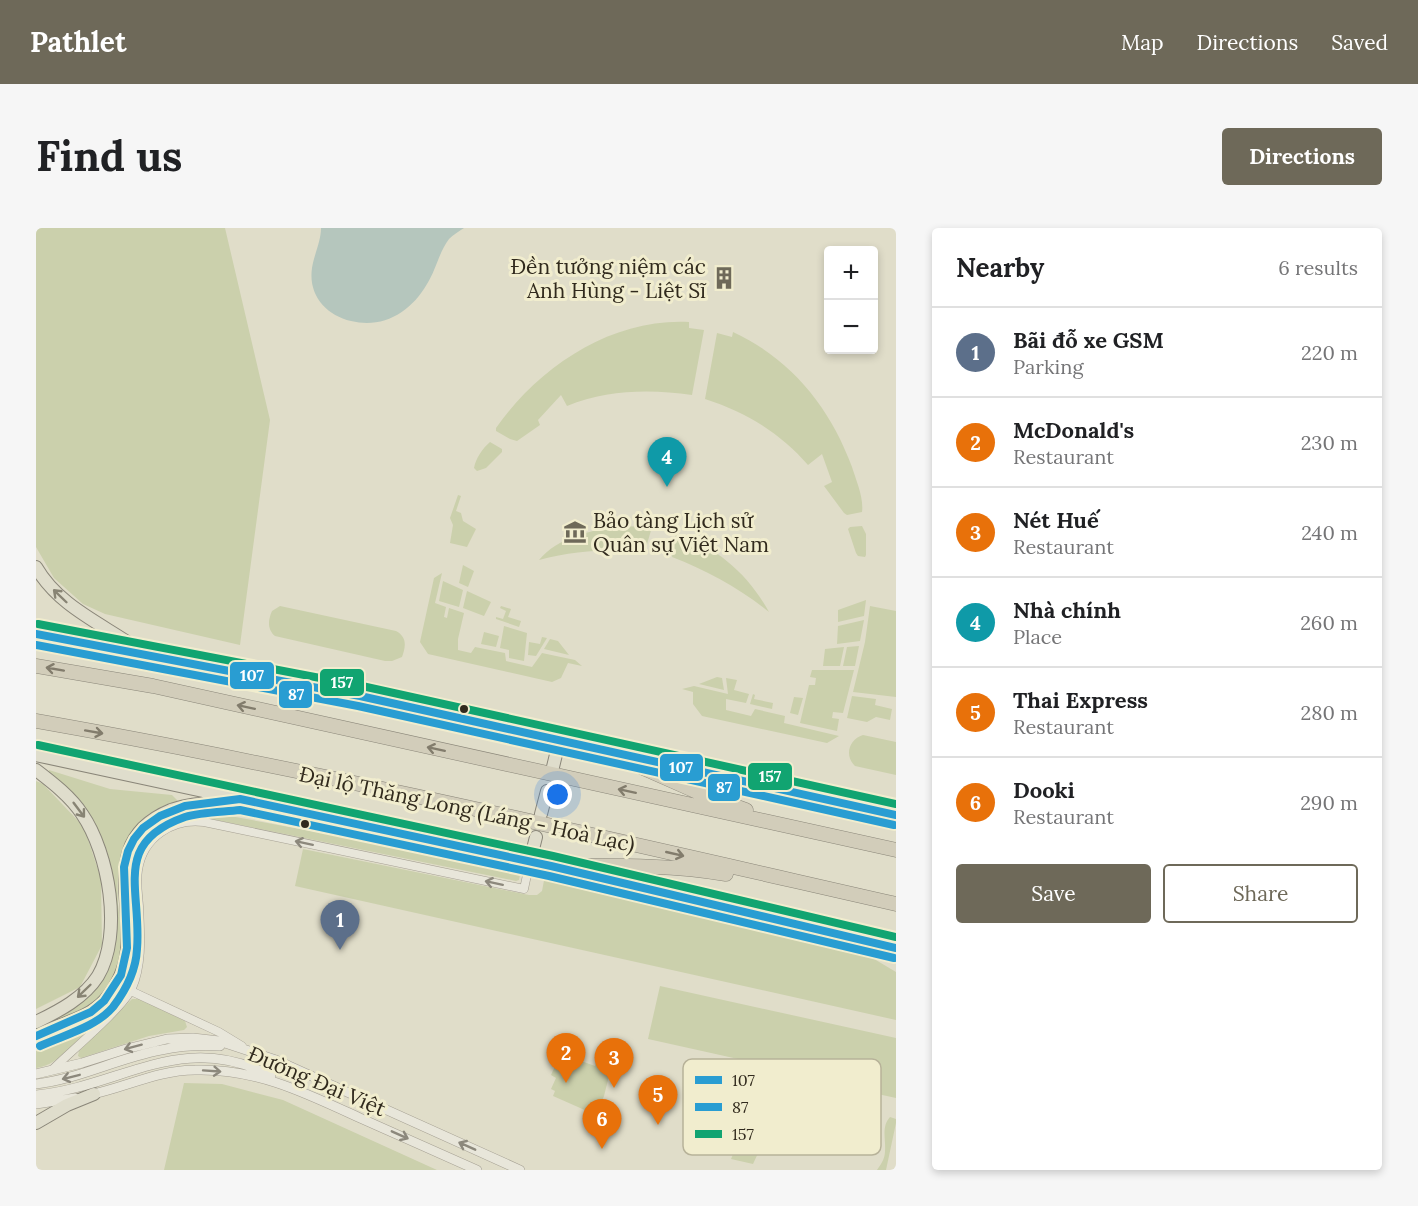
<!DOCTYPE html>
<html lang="en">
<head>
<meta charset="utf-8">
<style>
  :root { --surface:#fff; --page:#f6f6f6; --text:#202124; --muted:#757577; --line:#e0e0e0; --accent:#6e6959 }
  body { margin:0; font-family:Lora,serif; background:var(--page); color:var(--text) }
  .controls { position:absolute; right:18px; top:18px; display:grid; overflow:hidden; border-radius:6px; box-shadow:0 3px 9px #0003 }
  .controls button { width:54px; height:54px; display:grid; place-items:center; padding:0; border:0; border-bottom:2px solid var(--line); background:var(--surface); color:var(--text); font:30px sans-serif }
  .you { position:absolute; left:522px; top:567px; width:21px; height:21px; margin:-15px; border:4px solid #fff; border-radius:50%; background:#1a73e8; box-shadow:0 0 0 9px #1a73e833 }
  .badge { display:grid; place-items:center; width:39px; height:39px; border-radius:50%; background:var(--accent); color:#fff; font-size:20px; font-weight:700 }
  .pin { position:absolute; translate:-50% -50px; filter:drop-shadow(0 2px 3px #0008) }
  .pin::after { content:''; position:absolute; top:32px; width:21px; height:18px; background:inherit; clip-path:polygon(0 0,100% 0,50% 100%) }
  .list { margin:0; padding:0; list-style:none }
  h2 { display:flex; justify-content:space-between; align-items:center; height:78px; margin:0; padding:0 24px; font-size:26px }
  h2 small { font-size:20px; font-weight:400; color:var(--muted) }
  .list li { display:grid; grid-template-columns:39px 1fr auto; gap:18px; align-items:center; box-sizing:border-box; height:90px; padding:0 24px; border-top:2px solid var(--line) }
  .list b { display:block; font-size:22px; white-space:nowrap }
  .list p { margin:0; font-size:20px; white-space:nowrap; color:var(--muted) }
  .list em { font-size:20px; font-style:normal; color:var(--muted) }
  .actions { display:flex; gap:12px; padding:18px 24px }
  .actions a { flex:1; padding:14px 0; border:2px solid var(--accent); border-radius:6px; text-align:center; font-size:21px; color:var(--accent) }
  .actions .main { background:var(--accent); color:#fff }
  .map { position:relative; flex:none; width:860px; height:942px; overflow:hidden; border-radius:6px }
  header { display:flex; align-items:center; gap:36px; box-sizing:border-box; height:84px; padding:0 30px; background:var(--accent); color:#fff }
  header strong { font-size:28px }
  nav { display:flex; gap:33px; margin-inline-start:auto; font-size:21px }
  .intro { display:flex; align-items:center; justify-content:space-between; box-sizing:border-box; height:144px; padding:0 36px }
  h1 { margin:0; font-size:42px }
  .button { padding:15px 27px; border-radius:6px; background:var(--accent); color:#fff; font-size:21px; font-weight:700 }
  main { display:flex; gap:36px; padding:0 36px }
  aside { flex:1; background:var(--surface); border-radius:6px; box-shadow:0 3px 9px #0003 }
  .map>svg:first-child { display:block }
  .green { fill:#cbd0ac }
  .water { fill:#b5c6bd }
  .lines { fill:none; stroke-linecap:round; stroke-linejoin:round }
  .minor-casing { stroke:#a5a093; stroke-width:9 }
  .tertiary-casing { stroke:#a5a093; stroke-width:10 }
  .primary-casing { stroke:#8a8679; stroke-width:14 }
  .motorway-casing { stroke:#8a8679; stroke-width:15 }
  .minor { stroke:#e8e6da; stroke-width:8 }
  .tertiary { stroke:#e8e6da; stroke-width:9 }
  .primary { stroke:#dfddcc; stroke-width:12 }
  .motorway { stroke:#d2cdba; stroke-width:14 }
  .bus-1-casing { stroke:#f1edce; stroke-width:12 }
  .bus-2-casing { stroke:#f1edce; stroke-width:12 }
  .bus-3-casing { stroke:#f1edce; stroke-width:12 }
  .bus-1 { stroke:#299dd2; stroke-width:8 }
  .bus-2 { stroke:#299dd2; stroke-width:8 }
  .bus-3 { stroke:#11a471; stroke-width:8 }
  .oneway { stroke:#888474 }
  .oneway2 { stroke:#827c6c }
  .oneway3 { stroke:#8c887c }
  .bus-dot { fill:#312a1d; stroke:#f1edce; stroke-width:2 }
  .labels { text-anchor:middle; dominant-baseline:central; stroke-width:6; stroke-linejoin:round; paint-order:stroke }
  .poi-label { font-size:21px; fill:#312a1d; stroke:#f1edce; text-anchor:end }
  .street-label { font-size:21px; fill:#312a1d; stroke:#f1edce }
  .key { fill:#f1edce; stroke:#b7b299; stroke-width:1.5 }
  .key-label { font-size:16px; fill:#312a1d }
  .line-badge { stroke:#f1edce; stroke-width:2 }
  .badge-label { font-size:16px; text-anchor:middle; font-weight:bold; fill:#fff }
</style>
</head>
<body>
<header>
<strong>Pathlet</strong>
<nav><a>Map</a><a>Directions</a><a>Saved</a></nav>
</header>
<div class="intro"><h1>Find us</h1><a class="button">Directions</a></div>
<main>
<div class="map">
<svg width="860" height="942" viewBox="0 0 860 942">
  <rect width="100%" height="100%" fill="#e0ddc9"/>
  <path class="green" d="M0,0H189L234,192L204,417L69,386L47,376L18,350L0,319Z
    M653,94V100L668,102L656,167C613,161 571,162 531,178L525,167L502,192L504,197L481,213L474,211L460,203V200C503,139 575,90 653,94Z
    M697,104C755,131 794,179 816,239C820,252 828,270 826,284L811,287L808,285L788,258L796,254L786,226L772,237C744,205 710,184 669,171L681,105L696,109Z
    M454,214L466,221V224L450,240L441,243L438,240C440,230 446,221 454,214Z
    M422,267L425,268L420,283L425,285L427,293L440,301L431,319L414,315L417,297L414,290Z
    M582,298L616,299L609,323C572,321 539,322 503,332C522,309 554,303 582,298Z
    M826,298L830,306V327L829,329L822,328L820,325L812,301L814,299Z
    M640,305C682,320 712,346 733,384C703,360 672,343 636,329Z
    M427,337L438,343L432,359L423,355Z
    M406,345L399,375L410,379L408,389L411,390L413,380L428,385L422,411V422L435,425L439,419L469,425L470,433L496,439L506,425L539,432L546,438L532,435L525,450L516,454L392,426L384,414L398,350Z
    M407,353L427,362L423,379L403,373Z
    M431,363L455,374L448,388L427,380Z
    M830,372L828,388L802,394V382Z
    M244,378L360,403C371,409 370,418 366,429L356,433H349L239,408C231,401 232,392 236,383Z
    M465,378L475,381L472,389L485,393L483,399L460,391V389L467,391L470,383L464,380Z
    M834,378L860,383V469L817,464L829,414Z
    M828,392L824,413L801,416L802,398Z
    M468,398L491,405L488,433L473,430V422L464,420Z
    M448,404L463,408L460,419L445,416Z
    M506,409L511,410L500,428L492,427L493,414L504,416Z
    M514,411L522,413L533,427L508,421Z
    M823,418L819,438H807L811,419Z
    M808,419L804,438H787L789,421Z
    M776,442H818L807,485L797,484L796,490L803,491L801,503L764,495L773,457H779L780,450L774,449Z
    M681,449L686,450L688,462L663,456Z
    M690,450L701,452L698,462L713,466L710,475L690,471V482L715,488L719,481L749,488L748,495L803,508L791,515L666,488L657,476V464L646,461L658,458L692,466Z
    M717,466L719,467L718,471L737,475L736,481L714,476Z
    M816,468L840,471L839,477L856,481L854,492L840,489L831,494L811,490Z
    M758,469L767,470L762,487L754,485Z
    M827,507L860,514V547L819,538C808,528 813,511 827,507Z
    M13,542L74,561L136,567L142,573C90,586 79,629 82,677C84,693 88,712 85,728C82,742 75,757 65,769C53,784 19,794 0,802V798C67,773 88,740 79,667C77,645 73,621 61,601C48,580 30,564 13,546Z
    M0,553L7,556L48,599L65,651L66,717L44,759L0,781Z
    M156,581L485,642L483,652L480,653L165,589C150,587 139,590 125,597C74,623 108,694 98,737C92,767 69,786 48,806C33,820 21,837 0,840V814L49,794L72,778L80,769L87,757L95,734L92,653L98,617L125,590Z
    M267,621L493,667H501L506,663L509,647L662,684L705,699L757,704L806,717L823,722L860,744V792L259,658Z
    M624,758L860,810V870L819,861L810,855L612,811Z
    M96,771H103L149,793L151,799L148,802L113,808L45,830L42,828L43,823Z
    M526,823L546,828L545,833L559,838L561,831L577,835L576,849L573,848L568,868L560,887L517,868L519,863L515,861L520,850L515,847Z
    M148,855L186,856L247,872L401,942H128Z
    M712,872L724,874L723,878L733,880L724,921L717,936L695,931L702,915Z
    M854,889L860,891V895L850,942H841C845,936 849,931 849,923C850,911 845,899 854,889Z"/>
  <path class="water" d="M285,0H428C423,3 417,7 413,11C403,24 400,42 391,56C375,84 347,101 315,93C290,87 272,67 276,40C278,27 285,13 285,0Z"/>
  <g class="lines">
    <g class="minor-casing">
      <path id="minor" d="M95,763L183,804L206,818
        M17,841C34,824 88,779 96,760C107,735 104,705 103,678C102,666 100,654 102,642C107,609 137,590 168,594L488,661L494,633"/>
    </g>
    <g class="tertiary-casing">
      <path id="tertiary" d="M0,846L46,835L90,821L131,811L157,810L183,813L240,832L484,942
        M0,856C43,851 82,830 125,822C144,818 165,817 184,818
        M0,867C85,859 146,801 235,848
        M53,867C88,860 122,842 159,842C220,840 270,865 324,890C363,907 402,925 441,942
        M0,876L39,870"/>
    </g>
    <g class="primary-casing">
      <path id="primary" d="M0,339C23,379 67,396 103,422
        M0,406C289,456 574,522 860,587
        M0,527L515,638L860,720
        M0,542C17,555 35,569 46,586C73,625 87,706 62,748C48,770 23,783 0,794
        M516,543L524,510
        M505,586L511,563
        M494,633L500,609
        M0,808C23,795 51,792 69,772C81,758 89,741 91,722C96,668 67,610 135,582C154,575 175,575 194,572
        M0,895L31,877L58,866"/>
    </g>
    <g class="motorway-casing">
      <path id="motorway" d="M0,438L117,458L860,622
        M0,493C289,544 574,611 860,676
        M555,517L666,566L710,582
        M515,638C573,638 632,636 690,646"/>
    </g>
    <use href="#minor" class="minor"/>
    <use href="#tertiary" class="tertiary"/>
    <use href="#primary" class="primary"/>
    <use href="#motorway" class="motorway"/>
    <g class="bus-1-casing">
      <path id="bus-1" d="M0,406L324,468L860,587
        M0,808L55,784L68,773L85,747L91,720L88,639L92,623L98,611L107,600L124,588L149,578L204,571L515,638L860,720"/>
    </g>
    <g class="bus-2-casing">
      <path id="bus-2" d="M0,417L322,478L858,597
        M4,818C28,807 60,799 77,779C90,762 100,742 101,721C106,662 75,615 149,589C165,584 186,584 204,582L513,648L858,730"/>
    </g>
    <g class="bus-3-casing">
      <path id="bus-3" d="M2,396L326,458L860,576
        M2,517L517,628L860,709"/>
    </g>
    <use href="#bus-1" class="bus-1"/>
    <use href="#bus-2" class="bus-2"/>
    <use href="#bus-3" class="bus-3"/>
  </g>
  <defs><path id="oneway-shaft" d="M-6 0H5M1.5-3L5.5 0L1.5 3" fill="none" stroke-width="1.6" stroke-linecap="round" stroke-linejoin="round" transform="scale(1.5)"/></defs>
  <g class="oneway">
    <use href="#oneway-shaft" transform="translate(24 368) rotate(-136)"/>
    <use href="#oneway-shaft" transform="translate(43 582) rotate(53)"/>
    <use href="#oneway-shaft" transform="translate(48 763) rotate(136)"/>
  </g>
  <g class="oneway2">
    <use href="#oneway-shaft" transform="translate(19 441) rotate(-170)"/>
    <use href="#oneway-shaft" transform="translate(210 479) rotate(-168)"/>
    <use href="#oneway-shaft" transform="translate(58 504) rotate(10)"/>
    <use href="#oneway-shaft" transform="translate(400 521) rotate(-168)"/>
    <use href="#oneway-shaft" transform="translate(591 563) rotate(-168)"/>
    <use href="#oneway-shaft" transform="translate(639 626) rotate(13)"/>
  </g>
  <g class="oneway3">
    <use href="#oneway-shaft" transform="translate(268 615) rotate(-168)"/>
    <use href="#oneway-shaft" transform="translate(458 655) rotate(-168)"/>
    <use href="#oneway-shaft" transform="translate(97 819) rotate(165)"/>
    <use href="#oneway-shaft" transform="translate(176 843) rotate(4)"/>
    <use href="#oneway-shaft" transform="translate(35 849) rotate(166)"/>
    <use href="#oneway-shaft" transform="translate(364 907) rotate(24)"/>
    <use href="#oneway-shaft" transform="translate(431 918) rotate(-156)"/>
  </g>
  <defs>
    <g id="building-bare" transform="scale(1.8)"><path d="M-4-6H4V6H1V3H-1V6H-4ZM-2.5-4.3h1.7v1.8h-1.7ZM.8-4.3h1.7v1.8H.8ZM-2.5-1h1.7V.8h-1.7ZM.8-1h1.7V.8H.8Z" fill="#6e6959" stroke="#f1edce" stroke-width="2.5" paint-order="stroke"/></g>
    <g id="museum-bare" transform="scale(1.8)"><path d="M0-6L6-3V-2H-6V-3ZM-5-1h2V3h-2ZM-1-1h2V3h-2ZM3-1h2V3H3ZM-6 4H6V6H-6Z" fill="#6e6959" stroke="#f1edce" stroke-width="2.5" paint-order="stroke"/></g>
  </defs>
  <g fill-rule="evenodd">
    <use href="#building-bare" x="688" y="50"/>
    <use href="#museum-bare" x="539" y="304"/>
  </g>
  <g class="bus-dot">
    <circle cx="428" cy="481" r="5"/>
    <circle cx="269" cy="596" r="5"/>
  </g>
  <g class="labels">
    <g class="poi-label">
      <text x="670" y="38">Đền tưởng niệm các<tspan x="670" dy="24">Anh Hùng - Liệt Sĩ</tspan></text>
      <text x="557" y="292" text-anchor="start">Bảo tàng Lịch sử<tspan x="557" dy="24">Quân sự Việt Nam</tspan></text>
    </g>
    <g class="street-label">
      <text transform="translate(431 581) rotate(12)">Đại lộ Thăng Long (Láng - Hoà Lạc)</text>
      <text transform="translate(281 853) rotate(23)">Đường Đại Việt</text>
    </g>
  </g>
  <rect x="647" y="831" width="198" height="96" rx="9" class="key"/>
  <rect x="659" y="848" width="27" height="8" fill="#299dd2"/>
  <rect x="659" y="875" width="27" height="8" fill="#299dd2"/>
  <rect x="659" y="902" width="27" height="8" fill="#11a471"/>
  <g class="key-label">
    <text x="696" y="858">107</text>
    <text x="696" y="885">87</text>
    <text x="696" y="912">157</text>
  </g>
  <g class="line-badge">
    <rect x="193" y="433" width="46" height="29" rx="6" fill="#299dd2"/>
    <rect x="283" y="440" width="46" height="29" rx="6" fill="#11a471"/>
    <rect x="242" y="452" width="35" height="29" rx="6" fill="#299dd2"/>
    <rect x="623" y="525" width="45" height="29" rx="6" fill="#299dd2"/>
    <rect x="711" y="534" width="46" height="29" rx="6" fill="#11a471"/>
    <rect x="671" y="545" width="34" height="29" rx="6" fill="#299dd2"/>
  </g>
  <g class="badge-label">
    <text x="216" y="453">107</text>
    <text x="306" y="460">157</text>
    <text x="260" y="472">87</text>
    <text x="645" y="545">107</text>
    <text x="734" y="554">157</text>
    <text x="688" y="565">87</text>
  </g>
</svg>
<div class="controls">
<button>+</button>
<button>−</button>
</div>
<div class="you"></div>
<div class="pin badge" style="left:304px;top:722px;background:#5c6f8a">1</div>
<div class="pin badge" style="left:530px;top:855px;background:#e8710a">2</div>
<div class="pin badge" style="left:578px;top:860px;background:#e8710a">3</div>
<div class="pin badge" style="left:631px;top:259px;background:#0f9aa8">4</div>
<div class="pin badge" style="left:622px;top:897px;background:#e8710a">5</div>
<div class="pin badge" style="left:566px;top:921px;background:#e8710a">6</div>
</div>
<aside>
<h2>Nearby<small>6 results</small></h2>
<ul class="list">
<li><span class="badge" style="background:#5c6f8a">1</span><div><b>Bãi đỗ xe GSM</b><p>Parking</p></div><em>220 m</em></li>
<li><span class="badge" style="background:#e8710a">2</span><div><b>McDonald's</b><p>Restaurant</p></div><em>230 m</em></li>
<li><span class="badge" style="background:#e8710a">3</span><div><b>Nét Huế</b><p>Restaurant</p></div><em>240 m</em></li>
<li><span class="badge" style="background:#0f9aa8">4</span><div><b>Nhà chính</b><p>Place</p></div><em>260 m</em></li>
<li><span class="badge" style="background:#e8710a">5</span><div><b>Thai Express</b><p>Restaurant</p></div><em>280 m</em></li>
<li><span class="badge" style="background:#e8710a">6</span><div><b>Dooki</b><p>Restaurant</p></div><em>290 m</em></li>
</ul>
<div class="actions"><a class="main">Save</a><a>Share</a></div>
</aside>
</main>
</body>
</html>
